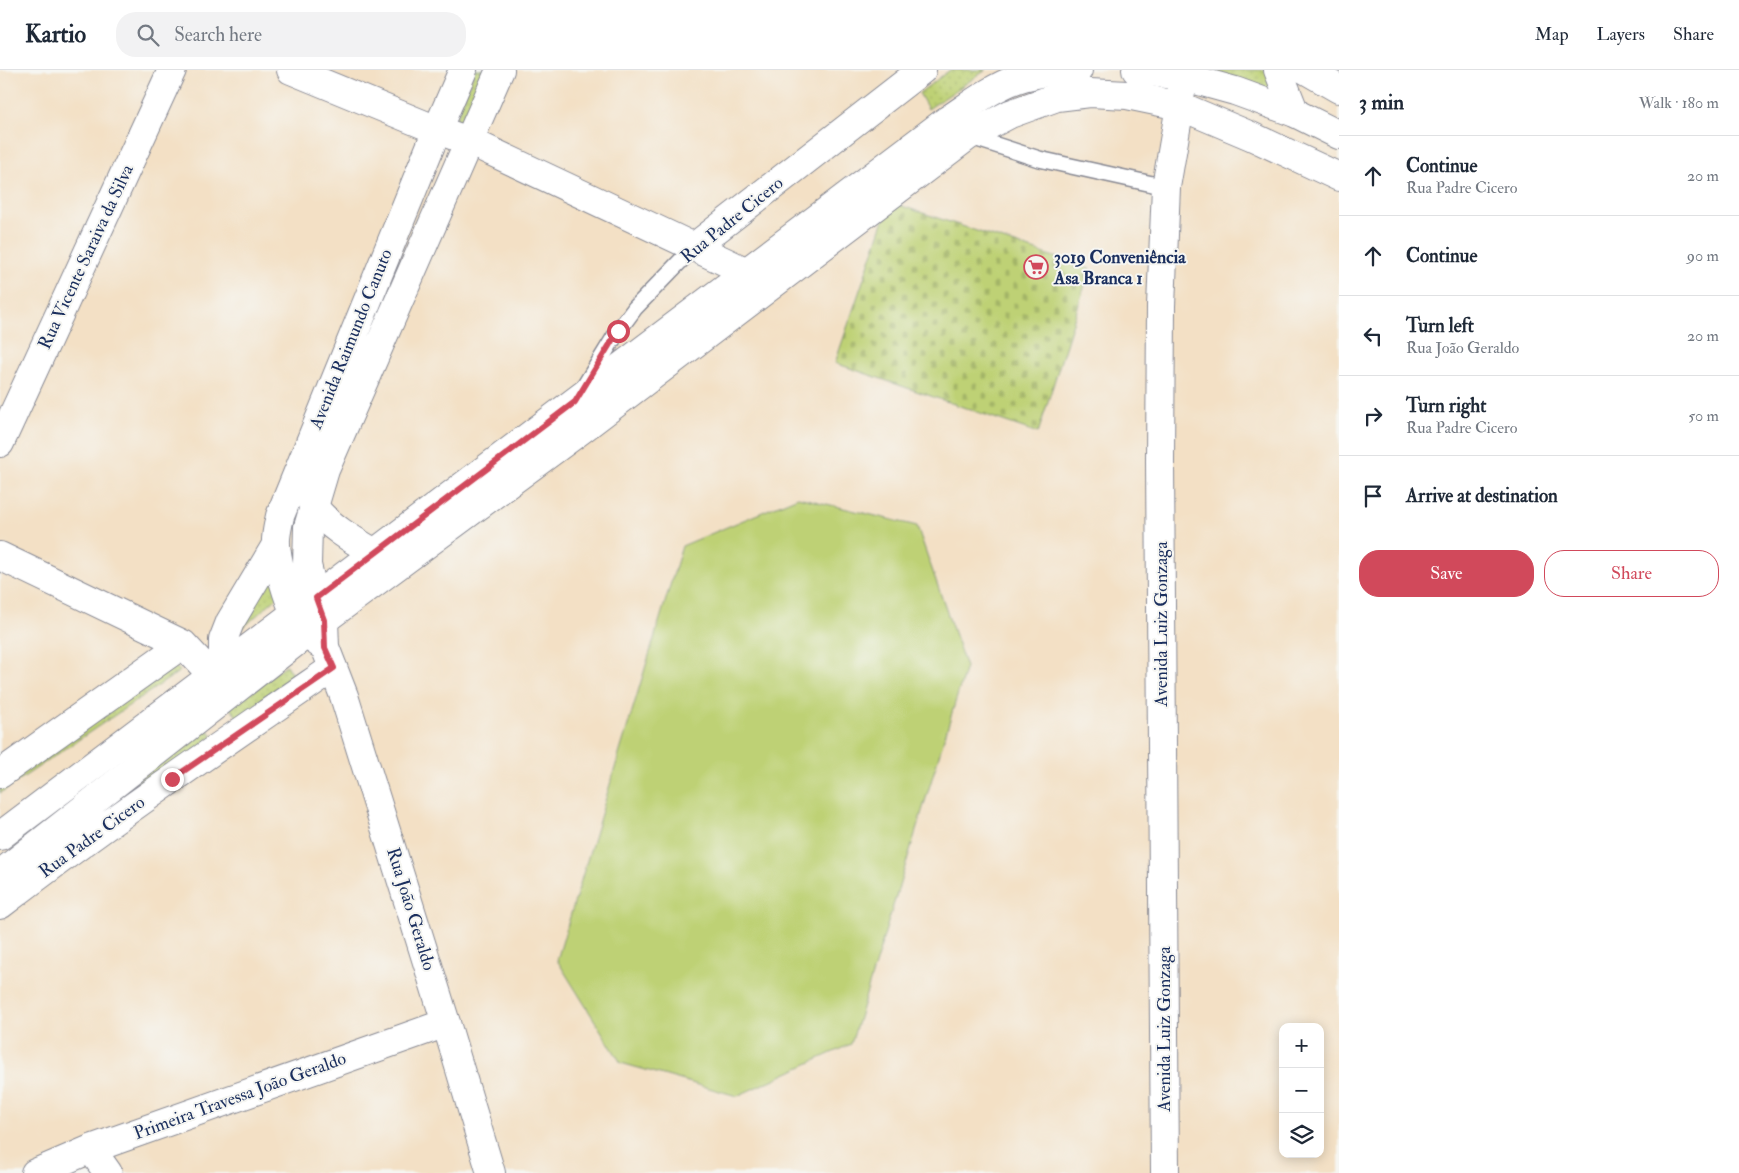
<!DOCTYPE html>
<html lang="en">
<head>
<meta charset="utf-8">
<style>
  :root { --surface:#fff; --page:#f2f2f3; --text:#1f2937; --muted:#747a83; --line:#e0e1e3; --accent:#d1495b }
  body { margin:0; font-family:"IM FELL Double Pica",serif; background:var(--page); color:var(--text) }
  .controls { position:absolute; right:15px; bottom:15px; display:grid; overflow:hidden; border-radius:10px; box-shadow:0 2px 12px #0003 }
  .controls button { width:45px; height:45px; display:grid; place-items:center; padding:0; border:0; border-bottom:1px solid var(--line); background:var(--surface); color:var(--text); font:25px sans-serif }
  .stop { position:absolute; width:15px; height:15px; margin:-11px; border:4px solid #d1495b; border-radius:50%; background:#fff }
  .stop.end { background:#d1495b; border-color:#fff; box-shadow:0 1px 5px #0008 }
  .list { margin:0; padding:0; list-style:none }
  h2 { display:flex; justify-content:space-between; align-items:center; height:65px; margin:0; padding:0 20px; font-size:21px }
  h2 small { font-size:16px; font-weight:400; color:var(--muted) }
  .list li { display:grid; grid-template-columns:32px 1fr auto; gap:15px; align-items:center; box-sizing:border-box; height:80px; padding:0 20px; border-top:1px solid var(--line) }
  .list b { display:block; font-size:19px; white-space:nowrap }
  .list p { margin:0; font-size:16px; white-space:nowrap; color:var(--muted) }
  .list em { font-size:16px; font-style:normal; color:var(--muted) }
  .actions { display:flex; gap:10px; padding:15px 20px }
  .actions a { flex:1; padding:11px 0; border:1px solid var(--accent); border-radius:20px; text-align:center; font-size:18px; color:var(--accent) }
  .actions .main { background:var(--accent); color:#fff }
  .icon { flex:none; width:28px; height:28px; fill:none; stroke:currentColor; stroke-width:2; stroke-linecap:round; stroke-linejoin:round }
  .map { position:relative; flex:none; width:1339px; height:1103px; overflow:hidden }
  header { display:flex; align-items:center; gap:30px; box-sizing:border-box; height:70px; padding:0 25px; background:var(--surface); border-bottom:1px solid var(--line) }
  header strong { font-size:24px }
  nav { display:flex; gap:28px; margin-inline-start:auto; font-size:18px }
  .search { width:350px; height:45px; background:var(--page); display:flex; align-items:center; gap:12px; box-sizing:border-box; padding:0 18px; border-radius:20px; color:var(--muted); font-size:19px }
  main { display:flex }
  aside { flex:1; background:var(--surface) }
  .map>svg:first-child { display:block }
  .cemetery { fill:url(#cemetery-stones); stroke:#6c8069 }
  .park { fill:url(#park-dots); stroke:#6c8069 }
  .garden { fill:#bed174; stroke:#6c8069 }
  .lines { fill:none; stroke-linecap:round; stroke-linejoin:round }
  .lane-casing { stroke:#878892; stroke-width:18 }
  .street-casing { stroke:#878892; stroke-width:30 }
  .secondary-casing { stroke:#878892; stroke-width:30 }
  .primary-casing { stroke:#878892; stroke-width:30 }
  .lane { stroke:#fff; stroke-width:15 }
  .street { stroke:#fff; stroke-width:28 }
  .secondary { stroke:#fff; stroke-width:28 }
  .primary { stroke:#fff; stroke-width:28 }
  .route { stroke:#d1495b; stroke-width:6 }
  .labels { text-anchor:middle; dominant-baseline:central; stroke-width:4; stroke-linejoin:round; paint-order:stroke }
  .street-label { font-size:18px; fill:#1b2f5e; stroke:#f6f6f2 }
  .poi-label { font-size:18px; font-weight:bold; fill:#1b2f5e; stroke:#f6f6f2; text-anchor:start }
</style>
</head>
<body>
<header>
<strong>Kartio</strong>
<div class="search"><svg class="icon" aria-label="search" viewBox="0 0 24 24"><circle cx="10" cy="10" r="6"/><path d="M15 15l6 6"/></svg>Search here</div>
<nav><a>Map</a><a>Layers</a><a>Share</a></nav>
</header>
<main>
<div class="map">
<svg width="1339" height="1103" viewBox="0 0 1339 1103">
  <defs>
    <pattern id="cemetery-stones" width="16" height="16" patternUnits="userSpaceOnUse" patternTransform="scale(1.25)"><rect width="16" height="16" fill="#bed174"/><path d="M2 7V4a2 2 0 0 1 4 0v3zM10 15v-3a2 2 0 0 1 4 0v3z" fill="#a3b467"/></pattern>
    <pattern id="park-dots" width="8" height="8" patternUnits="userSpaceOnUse" patternTransform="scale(1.25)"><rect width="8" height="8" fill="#bed174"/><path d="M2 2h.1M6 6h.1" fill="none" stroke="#a3b467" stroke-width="1.8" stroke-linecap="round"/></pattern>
  </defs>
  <rect width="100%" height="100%" fill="#f6f6f2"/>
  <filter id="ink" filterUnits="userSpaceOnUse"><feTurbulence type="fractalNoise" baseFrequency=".02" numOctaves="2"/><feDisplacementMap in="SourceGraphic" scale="10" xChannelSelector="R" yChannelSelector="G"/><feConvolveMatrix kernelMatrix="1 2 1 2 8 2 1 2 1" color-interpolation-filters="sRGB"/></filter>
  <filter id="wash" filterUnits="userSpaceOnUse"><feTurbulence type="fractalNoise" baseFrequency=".0096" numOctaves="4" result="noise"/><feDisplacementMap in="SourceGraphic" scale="20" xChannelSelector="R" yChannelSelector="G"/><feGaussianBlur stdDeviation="1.12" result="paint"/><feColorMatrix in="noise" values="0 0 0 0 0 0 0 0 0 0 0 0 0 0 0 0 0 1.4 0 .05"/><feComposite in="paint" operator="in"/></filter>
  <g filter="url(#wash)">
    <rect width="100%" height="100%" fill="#f3e0c5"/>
    <path class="cemetery" d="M890,132L1090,199L1038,363L835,293Z"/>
    <path class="park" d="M475,0H496L471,57L455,51Z
      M950,0H986L928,39L919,23Z
      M1197,0H1271L1285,24Z
      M272,487L285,520L226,573Z
      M171,592L180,601L0,723V708Z
      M286,595L293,606L238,648L230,638Z
      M206,658L213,666L27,807L87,749Z"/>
    <path class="garden" d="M798,427L917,456L966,597L851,974L737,1026L621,993L557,890L682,476Z"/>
  </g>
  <g filter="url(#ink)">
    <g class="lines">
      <g class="lane-casing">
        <path id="lane" d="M968,66L1039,89L1166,117
          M585,315L618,261L635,238L694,177"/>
      </g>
      <g class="street-casing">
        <path id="street" d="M291,0L437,60L469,71L747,202
          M1278,0L1295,43
          M1306,0L1339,19
          M694,177L922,0
          M0,373L172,0
          M0,486L183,574L212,605
          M0,704L183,574
          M0,804L324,550L581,360L968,66L1010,44L1057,27L1090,23L1127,25L1180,36L1251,66L1339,107
          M0,835C108,752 221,675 333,598
          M91,1079L108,1103
          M35,1103L91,1079L446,953
          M1165,1103L1160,391L1161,236L1166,117L1180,36L1181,17"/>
      </g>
      <g class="secondary-casing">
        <path id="secondary" d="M325,577C319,573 311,569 307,563C291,544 279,501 276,476C275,466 278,456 280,446L437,60L463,0
          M491,1103L446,953L344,626L325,577L324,550L315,528L307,495L308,457L325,400L500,0"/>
      </g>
      <g class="primary-casing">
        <path id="primary" d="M1136,0L1181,6L1235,21L1295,43L1339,65
          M313,436C330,457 351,469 375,483
          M223,597V570L230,552L276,475
          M0,766L946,51C969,36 991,18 1017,9C1037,2 1058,1 1078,0"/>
      </g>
      <use href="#lane" class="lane"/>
      <use href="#street" class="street"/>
      <use href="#secondary" class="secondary"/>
      <use href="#primary" class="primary"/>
    </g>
  </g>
  <g class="lines" filter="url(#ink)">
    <path class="route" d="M172,709L334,598L325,578L324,550L316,528L575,332L618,261"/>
  </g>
  <defs>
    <g id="supermarket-ring" transform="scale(1.25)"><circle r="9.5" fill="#f6f6f2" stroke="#d1495b" stroke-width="1.5"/><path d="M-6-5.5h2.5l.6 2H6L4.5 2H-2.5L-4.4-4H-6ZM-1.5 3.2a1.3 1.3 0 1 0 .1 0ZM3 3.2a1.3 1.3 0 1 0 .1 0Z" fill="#d1495b"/></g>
  </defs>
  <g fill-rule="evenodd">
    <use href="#supermarket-ring" x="1036" y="197"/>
  </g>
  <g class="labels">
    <g class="street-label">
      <text transform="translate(732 150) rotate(-39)">Rua Padre Cicero</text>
      <text transform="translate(86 187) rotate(-65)">Rua Vicente Saraiva da Silva</text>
      <text transform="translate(351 269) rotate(-68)">Avenida Raimundo Canuto</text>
      <text transform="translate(1161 554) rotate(-90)">Avenida Luiz Gonzaga</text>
      <text transform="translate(92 767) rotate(-36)">Rua Padre Cicero</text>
      <text transform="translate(411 839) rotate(73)">Rua João Geraldo</text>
      <text transform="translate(1164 959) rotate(-90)">Avenida Luiz Gonzaga</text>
      <text transform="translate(240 1026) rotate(-20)">Primeira Travessa João Geraldo</text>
    </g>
    <g class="poi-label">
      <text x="1054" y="187">3019 Conveniência<tspan x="1054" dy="21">Asa Branca 1</tspan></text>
    </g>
  </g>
</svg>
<div class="controls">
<button>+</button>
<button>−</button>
<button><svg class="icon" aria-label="layers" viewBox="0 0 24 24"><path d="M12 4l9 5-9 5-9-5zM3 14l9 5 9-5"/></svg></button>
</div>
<div class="stop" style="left:618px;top:261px"></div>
<div class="stop end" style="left:172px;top:709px"></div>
</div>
<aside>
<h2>3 min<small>Walk · 180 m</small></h2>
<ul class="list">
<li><svg class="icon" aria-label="ahead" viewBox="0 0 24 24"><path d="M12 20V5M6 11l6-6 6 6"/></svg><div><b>Continue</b><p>Rua Padre Cicero</p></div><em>20 m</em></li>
<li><svg class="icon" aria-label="ahead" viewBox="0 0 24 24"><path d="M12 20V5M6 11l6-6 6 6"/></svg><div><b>Continue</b></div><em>90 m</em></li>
<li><svg class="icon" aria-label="left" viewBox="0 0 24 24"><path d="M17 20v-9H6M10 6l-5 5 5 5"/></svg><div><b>Turn left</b><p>Rua João Geraldo</p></div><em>20 m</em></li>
<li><svg class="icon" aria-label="right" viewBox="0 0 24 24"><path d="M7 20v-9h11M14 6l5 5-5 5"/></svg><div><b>Turn right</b><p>Rua Padre Cicero</p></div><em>50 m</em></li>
<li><svg class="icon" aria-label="arrive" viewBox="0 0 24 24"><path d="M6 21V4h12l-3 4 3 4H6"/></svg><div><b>Arrive at destination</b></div></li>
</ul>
<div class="actions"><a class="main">Save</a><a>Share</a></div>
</aside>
</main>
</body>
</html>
